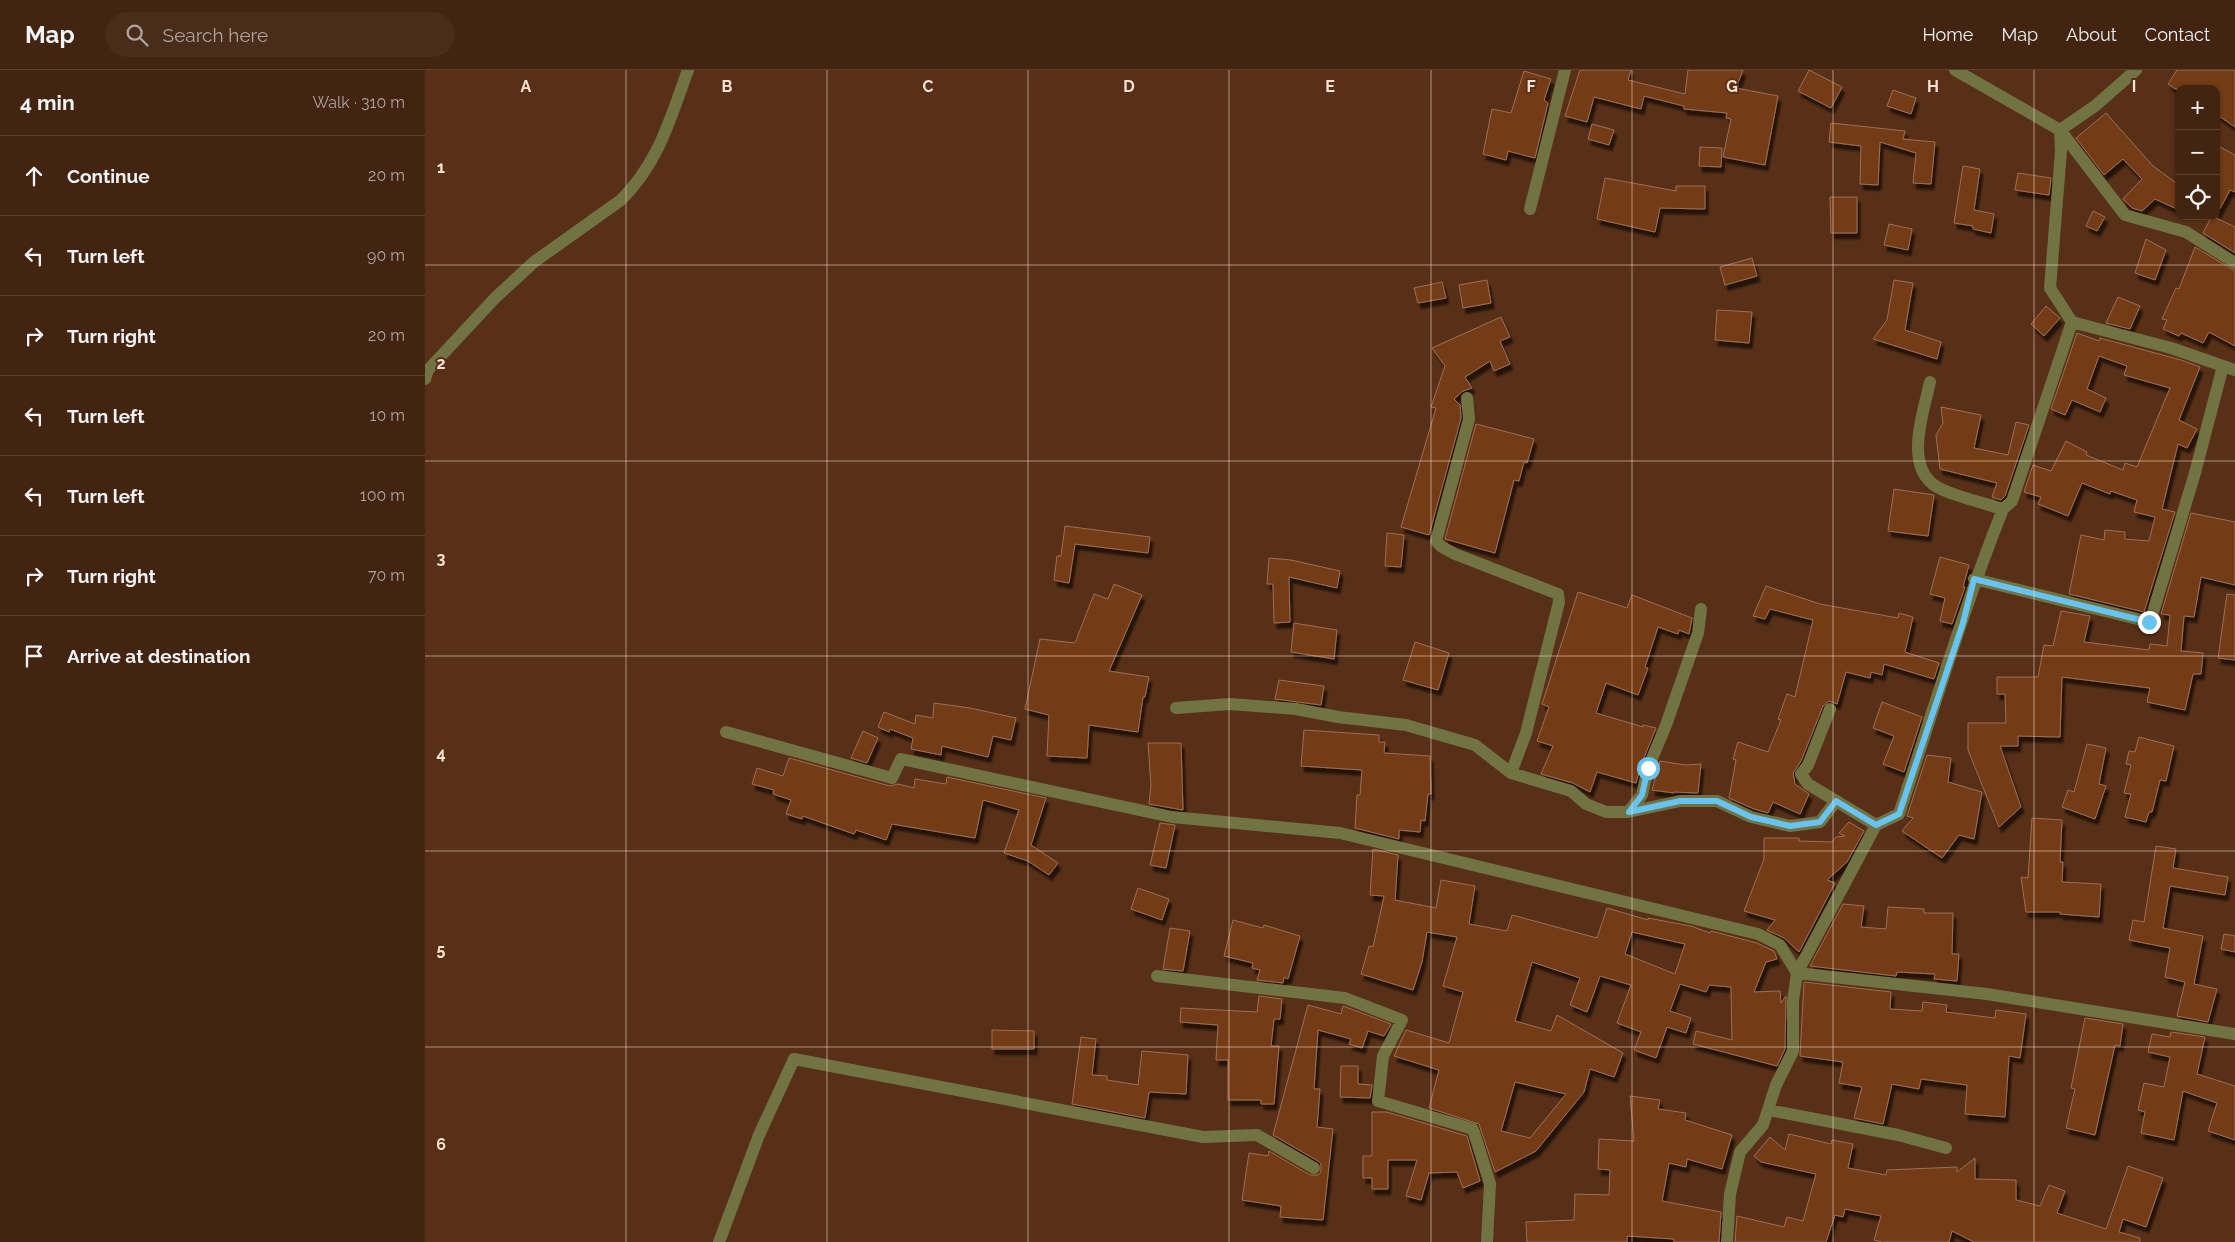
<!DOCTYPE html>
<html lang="en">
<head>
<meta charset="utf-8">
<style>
  :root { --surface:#422411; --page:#492c1a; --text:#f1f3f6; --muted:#aea49f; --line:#5a4131 }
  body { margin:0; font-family:Raleway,sans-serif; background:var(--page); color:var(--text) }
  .controls { position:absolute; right:15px; top:15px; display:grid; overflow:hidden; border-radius:10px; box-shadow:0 1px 4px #0004 }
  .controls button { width:45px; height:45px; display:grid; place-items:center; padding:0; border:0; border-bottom:1px solid var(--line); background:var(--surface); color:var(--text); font:25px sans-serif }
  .stop { position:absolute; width:15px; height:15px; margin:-11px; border:4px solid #67c4f0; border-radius:50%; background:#fff }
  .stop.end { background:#67c4f0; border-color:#fff; box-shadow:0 1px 5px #0008 }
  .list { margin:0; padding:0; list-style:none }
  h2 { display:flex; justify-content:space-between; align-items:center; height:65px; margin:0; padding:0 20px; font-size:21px }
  h2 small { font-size:16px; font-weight:400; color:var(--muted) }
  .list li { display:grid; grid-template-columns:32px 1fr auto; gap:15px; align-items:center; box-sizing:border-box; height:80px; padding:0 20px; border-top:1px solid var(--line) }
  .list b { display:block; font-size:19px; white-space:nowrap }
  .list em { font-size:16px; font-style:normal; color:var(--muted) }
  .icon { flex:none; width:28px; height:28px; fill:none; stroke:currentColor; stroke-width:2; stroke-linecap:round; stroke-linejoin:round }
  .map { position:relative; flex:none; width:1810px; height:1172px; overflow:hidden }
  header { display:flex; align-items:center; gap:30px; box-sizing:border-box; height:70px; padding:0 25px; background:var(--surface); border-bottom:1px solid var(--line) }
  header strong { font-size:24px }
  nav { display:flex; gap:28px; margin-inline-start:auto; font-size:18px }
  .search { width:350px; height:45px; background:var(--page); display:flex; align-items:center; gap:12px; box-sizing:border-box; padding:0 18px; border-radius:28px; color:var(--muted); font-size:19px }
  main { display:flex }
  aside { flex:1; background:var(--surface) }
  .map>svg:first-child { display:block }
  .building { fill:#733b16; stroke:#9d6f55; fill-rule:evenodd; filter:url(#shadow) }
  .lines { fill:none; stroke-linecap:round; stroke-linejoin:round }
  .minor { stroke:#717342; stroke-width:12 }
  .route { stroke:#67c4f0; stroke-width:6 }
  .grid { fill:none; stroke:#fce2d3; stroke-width:1; stroke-opacity:0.55 }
  .grid-label { font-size:16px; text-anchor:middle; font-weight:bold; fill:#fce2d3; stroke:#583017; stroke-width:4; stroke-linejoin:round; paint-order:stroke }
</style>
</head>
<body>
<header>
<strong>Map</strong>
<div class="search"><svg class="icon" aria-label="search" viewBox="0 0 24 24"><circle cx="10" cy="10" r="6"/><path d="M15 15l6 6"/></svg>Search here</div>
<nav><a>Home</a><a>Map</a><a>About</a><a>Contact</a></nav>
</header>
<main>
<aside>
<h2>4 min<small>Walk · 310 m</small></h2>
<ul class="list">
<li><svg class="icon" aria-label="ahead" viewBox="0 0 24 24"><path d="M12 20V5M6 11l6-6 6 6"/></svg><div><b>Continue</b></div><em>20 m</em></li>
<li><svg class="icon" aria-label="left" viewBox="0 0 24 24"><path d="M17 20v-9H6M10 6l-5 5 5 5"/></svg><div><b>Turn left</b></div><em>90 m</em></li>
<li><svg class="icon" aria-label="right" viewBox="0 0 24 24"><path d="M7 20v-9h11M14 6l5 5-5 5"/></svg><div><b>Turn right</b></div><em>20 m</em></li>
<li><svg class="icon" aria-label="left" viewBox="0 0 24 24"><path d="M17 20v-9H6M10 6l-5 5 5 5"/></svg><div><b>Turn left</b></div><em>10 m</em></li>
<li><svg class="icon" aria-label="left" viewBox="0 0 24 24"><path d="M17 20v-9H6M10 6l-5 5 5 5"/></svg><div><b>Turn left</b></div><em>100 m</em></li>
<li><svg class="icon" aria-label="right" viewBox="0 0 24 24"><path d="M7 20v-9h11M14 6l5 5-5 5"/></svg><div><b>Turn right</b></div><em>70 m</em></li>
<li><svg class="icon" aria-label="arrive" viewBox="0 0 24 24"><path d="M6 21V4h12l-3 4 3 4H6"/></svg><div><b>Arrive at destination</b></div></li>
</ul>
</aside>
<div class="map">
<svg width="1810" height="1172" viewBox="0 0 1810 1172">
  <defs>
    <filter id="shadow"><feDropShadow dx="3" dy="5.5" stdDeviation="1" flood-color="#0009"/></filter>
  </defs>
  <rect width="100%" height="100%" fill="#583017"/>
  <path class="building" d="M1155,0H1206L1203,10L1260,24L1263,0H1318L1311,18L1353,26L1340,95L1298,87L1306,49L1301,48L1302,43L1259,39V36L1219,26L1216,39L1169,27L1162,52L1140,46Z
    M1384,0L1417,17L1406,38L1373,21Z
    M1752,0H1810V57L1791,44V19H1750L1743,14Z
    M1099,1L1126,9L1119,30L1123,33L1110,88L1083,81L1081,90L1058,84L1067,39L1086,43Z
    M1468,20L1491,28L1486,44L1462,36Z
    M1681,43L1728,96L1754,115V140L1730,129L1717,141L1707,138L1698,129L1717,109L1698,89L1679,105L1651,68Z
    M1406,53L1480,61L1478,69L1510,72L1506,114L1488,113L1491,83L1455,72L1453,115L1435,114L1436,76L1404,72Z
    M1167,54L1189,60L1184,75L1163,69Z
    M1275,77L1297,78L1296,97L1274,96Z
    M1795,77L1810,85V122L1805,120L1791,146V83Z
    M1538,96L1555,99L1549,140L1569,144L1566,163L1548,159V156L1529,153Z
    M1593,103L1626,108L1624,125L1590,120Z
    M1180,108L1251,121V116H1280V139L1235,138L1230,162L1172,149Z
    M1405,127H1432V163H1406Z
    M1668,141L1680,147L1672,161L1661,156Z
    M1787,146L1810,157V183L1778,163Z
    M1464,154L1487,159L1483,180L1459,175Z
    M1721,169L1741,180L1730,210L1710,203Z
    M1770,177L1810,201V276L1784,262L1778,273L1756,263L1754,266L1738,259L1742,250L1737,249L1751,218L1754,219Z
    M1327,188L1332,206L1300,215L1295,197Z
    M1062,210L1066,233L1038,238L1034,215Z
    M1469,210L1488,213L1480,260L1516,272L1512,289L1448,269L1462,250Z
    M1017,212L1021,228L993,233L989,218Z
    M1693,227L1715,236L1705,259L1681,253Z
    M1621,236L1635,248L1619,266L1606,254Z
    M1292,240L1327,242L1324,273L1290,270Z
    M1076,247L1085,267L1075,271L1085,294L1069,301L1065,291L1040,307L1047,318L1038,321L1029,329L1035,335L1036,348L1004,465L976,457L1011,338L1006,337L1020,296L1007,278Z
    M1652,263L1674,271L1675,268L1756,290L1775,297L1754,350L1772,359L1762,378L1753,374L1737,439L1750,442L1719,542L1644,524L1656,465L1679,470L1680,460L1700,462V469L1724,471L1730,447L1709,442L1712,430L1686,421L1685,424L1657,413L1643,446L1613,434L1616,427L1599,422L1608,395L1626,401L1641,371L1662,382L1661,385L1698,400L1700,393L1712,397L1745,318L1699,305L1702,296L1674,286L1662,319L1681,328L1675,342L1647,330L1640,345L1626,339Z
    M1516,337L1556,345L1549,378L1583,385L1591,352L1604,355L1580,426L1576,430L1567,427L1572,413L1515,399L1511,365L1518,353Z
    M1051,354L1109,369L1102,393L1099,392L1094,411L1089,410L1070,483L1020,469Z
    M1469,419L1509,425L1503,466L1463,461Z
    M1766,443L1810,452V515L1776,507L1769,547L1759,546L1756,581L1778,583L1776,604H1768L1760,640L1722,632L1725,618L1637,607L1635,667L1593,666V676H1575L1596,737L1574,757L1543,680V653H1581L1580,624H1572V607H1613L1619,575L1628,576L1636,541L1665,546L1659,572L1724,580L1725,574L1742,576L1745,545L1736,544Z
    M640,456L725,467L723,483L650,474L644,513L633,511L629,510L632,486H636Z
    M962,463L979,465L976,497L960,496Z
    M1515,487L1544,495L1538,517H1540L1527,554L1515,551L1520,528L1505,524Z
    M844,488L866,490L915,501L912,518L864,507L865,552L849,553L848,514H842Z
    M689,514L717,525L684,601L724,607L720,627H718L713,662L664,655L662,688L622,686L624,645L600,639L615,569L650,573L669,524L683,529Z
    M1341,516L1395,534L1473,548L1474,543L1488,547L1480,582L1514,593L1509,609L1459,594L1457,605L1446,602L1445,608L1421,602L1412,634L1404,631L1398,636L1376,691L1368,703L1370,714L1384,724L1375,744L1348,732L1343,743L1329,739L1304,728L1311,690L1308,689L1313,672L1343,682L1356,650L1353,649L1362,624L1370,627L1388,550L1345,539L1340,549L1328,546Z
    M1153,522L1202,538L1207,525L1267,548L1264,564L1254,560L1253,564L1233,557L1220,597L1223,598L1213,625L1181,613L1171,643L1218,657V655L1231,658L1216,695L1211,713L1172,702L1165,722L1148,713L1116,704L1128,676L1112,671L1124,637L1117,634Z
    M1802,524L1810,525V590L1793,588Z
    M869,553L912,560L909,589L866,582Z
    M990,572L1024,583L1013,620L978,610Z
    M854,610L899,616L896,635L850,629Z
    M1457,632L1497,647L1479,702L1458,694L1469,666L1448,658Z
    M509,633L545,638L591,648L586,670L568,666L563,687L517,676L516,685L486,679L488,668L465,659L464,662L453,657L459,642L490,654L491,645L508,648Z
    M879,660L954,665V672H960L959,683L1005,686L1006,724H1003L1000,751L996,750L995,762L974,760V769L930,758L932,725H935L937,700L876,696Z
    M438,661L453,668L442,693L426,688Z
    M1714,667L1749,676L1741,711L1735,710L1727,742H1724L1721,752L1700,747L1706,724L1699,723L1706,695L1701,694L1704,681L1710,682Z
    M723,673H756L758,740L724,734L726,715Z
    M1662,674L1681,678L1674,714L1681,716L1670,749L1637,737L1643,720L1649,722Z
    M1502,685L1526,688L1523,712L1557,722L1549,769L1534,765L1517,788L1477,761L1488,748L1482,746Z
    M364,688L465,716L473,714L489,718L490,709L521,714L522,707L621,728L606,775L633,793L624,805L603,791L579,783L594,740L558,730L550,768L467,754L461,770L431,760L429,764L378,746L377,749L361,744L366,730L348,724L349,720L327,714L332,698L358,706Z
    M1235,691L1260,695L1276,694L1273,723L1249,722V723L1227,720Z
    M1607,748L1637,750L1635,792H1638L1637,812L1676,814L1674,847L1635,844V842H1601L1596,807L1603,808Z
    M1424,752L1439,761L1422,792L1402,810L1410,813L1374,882L1359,868L1342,860L1350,850L1319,841L1339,789V768H1374V771L1407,772L1411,767L1420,766L1414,763Z
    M735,753L750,755L741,798L725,795Z
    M1731,776L1751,779L1748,798L1803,807L1800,825L1745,816L1738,858L1778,866L1769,914L1792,919L1783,952L1752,946L1760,912L1740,907L1745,878L1704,870L1708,850L1719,852Z
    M948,779L973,785L970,830L1011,838L1016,810L1050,816L1044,854L1082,861L1087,845L1172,868L1182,838L1223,850V848L1266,856L1285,863L1286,861L1332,873L1349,881L1352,889L1341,892L1329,922L1355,921L1356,933L1361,926L1360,979L1352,996L1268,974L1271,961L1307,970L1306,917L1284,915L1281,922L1255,914L1245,941L1266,948L1261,963L1242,957L1231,988L1209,980L1216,962L1192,953L1206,915L1175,906L1162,942L1145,935L1155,908L1107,892L1090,951L1126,961L1132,945L1198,983L1189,1007L1165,999L1159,1022L1111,1081L1070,1102L1054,1054L1004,1038L1014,1000L969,986L981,960L1024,973L1038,922L1018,916L1032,867L1002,862L997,892L988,920L936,904L944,876L948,877L959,826L945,825ZM1207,862L1260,874L1250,904L1200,884ZM1090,1012L1141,1024L1105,1068L1076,1061Z
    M713,818L744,829L737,850L706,839Z
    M1418,834L1439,836L1436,857L1461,859L1463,837L1499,839V843H1528L1527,884H1534L1532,911L1509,909L1510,904L1472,902L1471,906L1385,896Z
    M808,850L838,858L839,855L875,866L863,909L859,907L858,913L832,910L835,900L827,898L828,893L799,886Z
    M745,858L765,861L758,901L738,899Z
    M1799,864L1810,866V882L1796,879Z
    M1379,912L1466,922L1465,939L1497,941L1498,932L1522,935L1521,942L1570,948L1571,940L1601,944L1595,988L1584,986L1580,1047L1540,1044L1542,1015L1496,1009L1494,1019L1467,1014L1458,1054L1429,1048L1437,1017L1414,1013L1418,992L1375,986Z
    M834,926L857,929L855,949H849L846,976H854L849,1034H836V1030H803V990H791L793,955L755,952L756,938L832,942Z
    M883,935L916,944L918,936L966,954L959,966L943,961L937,978L924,974L926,969L893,960L889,1019H895L892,1057L908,1059L898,1150L855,1147L856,1136L817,1130L824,1083L843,1086L844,1081L885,1105H893L896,1102V1094L893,1091L848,1065Z
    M1660,948L1698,954L1695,976L1690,975L1670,1065L1641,1058L1650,1019L1646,1018Z
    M567,960L609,961V979H567Z
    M1746,962L1780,967L1772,1004L1810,1016V1070L1783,1061L1792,1033L1758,1021L1749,1070L1716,1063L1720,1042L1713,1040L1719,1013L1739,1017L1745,987L1723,982L1727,964L1745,967Z
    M656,967L671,969L667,1005L682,1006V1010L713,1015L717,981L763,985L761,1024L724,1022L720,1048L647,1034Z
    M916,996H933V1014L947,1015L945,1028L915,1027Z
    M1205,1026L1235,1030L1233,1039L1261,1043L1260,1050L1307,1065L1297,1099L1262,1089L1261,1097L1244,1093L1237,1131L1296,1142L1294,1172H1249V1169L1202,1166V1172H1102L1101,1152L1149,1150L1150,1124L1184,1125L1185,1100L1173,1099L1174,1069L1209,1071Z
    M947,1042H962L1042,1066L1055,1111L1038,1118L1032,1102L1004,1103L996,1130L981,1126L992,1090H963V1119H947V1108H938V1086H947Z
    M1364,1064L1406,1074L1407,1070L1428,1074L1423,1098L1461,1105L1462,1100L1532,1097V1102L1550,1088V1109L1591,1110V1130L1615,1136L1624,1115L1640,1121L1632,1143L1681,1159L1703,1096L1738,1108L1721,1157L1698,1149L1694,1162L1715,1168V1172H1549L1527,1161L1524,1172H1457L1449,1170L1456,1146L1420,1139L1418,1147L1410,1145L1401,1172H1310L1312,1146L1359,1157L1362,1147L1378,1151L1391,1104L1336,1092L1329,1086L1345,1067L1360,1080Z"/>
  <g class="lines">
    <path class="minor" d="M1530,0L1635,60L1700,145L1761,162L1810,193
      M1635,60L1670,36L1711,0
      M1105,139L1140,0
      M1647,252L1746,278L1810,300
      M0,309L3,300L70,228L109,192L196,130C234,92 245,49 263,0
      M1505,312C1498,345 1476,403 1518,420C1537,428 1558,433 1578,439
      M1042,328L1044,349L1011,471L1017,477L1030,484L1133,524L1134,532L1101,663L1086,703
      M1549,509L1725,552L1770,403L1798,296
      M751,638L805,634L871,639L913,647L981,655L1050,675L1086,703L1146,721L1161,734L1181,742H1203L1255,731H1292L1326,747L1365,756L1395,752L1411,731
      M1405,639L1383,695L1376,704L1383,714L1451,755
      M301,662L467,708L476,689L747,747L915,763L1333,864L1355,875L1372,903L1562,924L1810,964
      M1203,742L1217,725L1223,698L1241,655L1273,563L1276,539
      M732,906L920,928L977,950L958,986L953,1031L1048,1059L1065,1114L1062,1172
      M1344,1040L1473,1065L1521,1078
      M294,1172L334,1065L369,989L778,1067L832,1065L889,1098
      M1302,1172L1305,1124L1315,1082L1338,1055L1351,1015L1368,981V931L1372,903L1451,755L1474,744C1508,642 1538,539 1578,439L1587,431L1647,252L1625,218L1636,81L1635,60"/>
  </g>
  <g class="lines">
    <path class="route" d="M1223,698L1217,725L1204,742L1255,731H1292L1326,747L1365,756L1395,752L1411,731L1451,755L1474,744L1538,553L1549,509L1724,552"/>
  </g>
  <path class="grid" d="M201,0V1172M402,0V1172M603,0V1172M804,0V1172M1006,0V1172M1207,0V1172M1408,0V1172M1609,0V1172M0,195H1810M0,391H1810M0,586H1810M0,781H1810M0,977H1810"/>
  <g class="grid-label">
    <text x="101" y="22">A</text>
    <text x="302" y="22">B</text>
    <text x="503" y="22">C</text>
    <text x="704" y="22">D</text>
    <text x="905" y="22">E</text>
    <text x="1106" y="22">F</text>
    <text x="1307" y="22">G</text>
    <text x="1508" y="22">H</text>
    <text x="1709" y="22">I</text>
    <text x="16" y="103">1</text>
    <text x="16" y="299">2</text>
    <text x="16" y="494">3</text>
    <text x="16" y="689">4</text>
    <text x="16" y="885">5</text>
    <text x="16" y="1080">6</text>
  </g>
</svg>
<div class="controls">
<button>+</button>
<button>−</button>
<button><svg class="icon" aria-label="locate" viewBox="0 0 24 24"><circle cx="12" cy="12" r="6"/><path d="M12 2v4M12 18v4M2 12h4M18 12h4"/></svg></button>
</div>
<div class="stop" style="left:1223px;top:698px"></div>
<div class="stop end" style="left:1724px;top:552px"></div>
</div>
</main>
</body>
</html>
